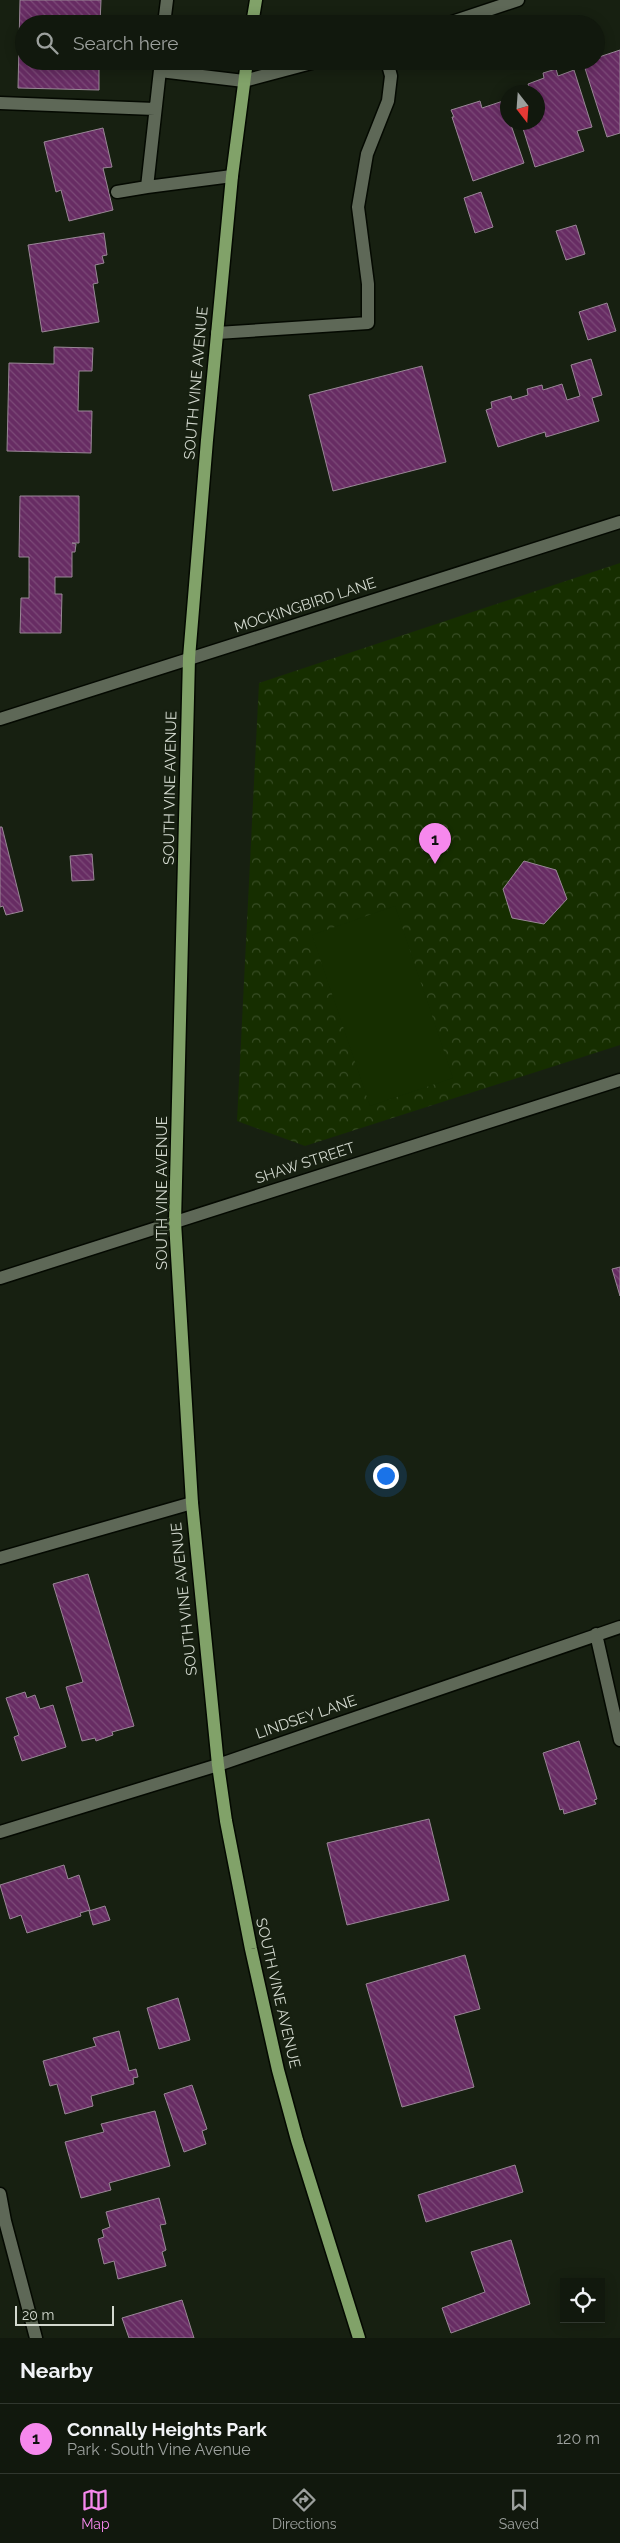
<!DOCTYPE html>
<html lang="en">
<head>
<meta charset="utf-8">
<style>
  :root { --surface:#11180d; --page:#1e251b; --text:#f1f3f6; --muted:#9ca09d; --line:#30372e; --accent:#f688ed }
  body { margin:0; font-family:Raleway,sans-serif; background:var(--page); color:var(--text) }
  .controls { position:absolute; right:15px; bottom:15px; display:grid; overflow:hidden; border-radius:0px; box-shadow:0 2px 12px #0003 }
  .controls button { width:45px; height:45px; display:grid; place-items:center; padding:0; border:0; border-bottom:1px solid var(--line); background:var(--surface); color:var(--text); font:25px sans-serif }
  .compass { position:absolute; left:500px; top:85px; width:45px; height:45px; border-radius:50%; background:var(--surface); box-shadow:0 2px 12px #0003; rotate:163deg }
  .scale { position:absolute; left:15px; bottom:12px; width:99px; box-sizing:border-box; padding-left:5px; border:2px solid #d3d9cf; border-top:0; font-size:14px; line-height:18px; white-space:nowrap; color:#d3d9cf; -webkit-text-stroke:4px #172011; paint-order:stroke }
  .you { position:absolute; left:385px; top:1475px; width:18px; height:18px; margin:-12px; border:4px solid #fff; border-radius:50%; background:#1a73e8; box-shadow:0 0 0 8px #1a73e833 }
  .badge { display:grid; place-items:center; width:32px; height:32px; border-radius:50%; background:var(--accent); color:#111; font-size:16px; font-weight:700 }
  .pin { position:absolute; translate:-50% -41px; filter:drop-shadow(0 1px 2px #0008) }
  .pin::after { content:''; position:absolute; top:26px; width:18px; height:15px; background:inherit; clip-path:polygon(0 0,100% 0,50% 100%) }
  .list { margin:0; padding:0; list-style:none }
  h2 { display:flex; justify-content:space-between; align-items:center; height:65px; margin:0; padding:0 20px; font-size:21px }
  h2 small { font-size:16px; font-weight:400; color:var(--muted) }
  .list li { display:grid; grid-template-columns:32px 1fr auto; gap:15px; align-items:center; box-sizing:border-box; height:70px; padding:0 20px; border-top:1px solid var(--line) }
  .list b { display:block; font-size:19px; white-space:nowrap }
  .list p { margin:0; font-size:16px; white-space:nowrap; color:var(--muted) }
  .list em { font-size:16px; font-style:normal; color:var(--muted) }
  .icon { flex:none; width:28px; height:28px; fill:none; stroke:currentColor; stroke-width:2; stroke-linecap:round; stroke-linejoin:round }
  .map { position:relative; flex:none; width:620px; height:2338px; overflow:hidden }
  .search { position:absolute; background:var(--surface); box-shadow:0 2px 12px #0003; left:15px; right:15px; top:15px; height:55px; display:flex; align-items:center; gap:12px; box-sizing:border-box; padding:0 18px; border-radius:28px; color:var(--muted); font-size:19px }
  .sheet { height:135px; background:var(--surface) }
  nav { display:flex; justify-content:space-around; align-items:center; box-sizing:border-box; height:70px; border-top:1px solid var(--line); background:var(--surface); font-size:14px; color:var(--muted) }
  nav a { display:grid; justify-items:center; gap:2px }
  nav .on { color:var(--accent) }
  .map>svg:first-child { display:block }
  .park { fill:url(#park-crowns) }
  .garden { fill:#162e00 }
  .building { fill:url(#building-back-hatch); stroke:#998796 }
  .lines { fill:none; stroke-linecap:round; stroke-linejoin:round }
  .minor-casing { stroke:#040901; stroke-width:15 }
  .major-casing { stroke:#040901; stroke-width:15 }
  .minor { stroke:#5e6857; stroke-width:12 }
  .major { stroke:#81a269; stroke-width:12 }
  .labels { text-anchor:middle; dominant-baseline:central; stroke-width:5; stroke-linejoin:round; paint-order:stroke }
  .street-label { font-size:15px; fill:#d3d9cf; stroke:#172011 }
</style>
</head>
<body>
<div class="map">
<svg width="620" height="2338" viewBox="0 0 620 2338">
  <defs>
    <pattern id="park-crowns" width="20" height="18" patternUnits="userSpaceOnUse" patternTransform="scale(1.25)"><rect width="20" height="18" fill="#162e00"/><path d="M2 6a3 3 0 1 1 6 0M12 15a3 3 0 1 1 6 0" fill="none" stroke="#374c24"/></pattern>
    <pattern id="building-back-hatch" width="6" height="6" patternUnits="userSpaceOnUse" patternTransform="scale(1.25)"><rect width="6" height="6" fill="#672c63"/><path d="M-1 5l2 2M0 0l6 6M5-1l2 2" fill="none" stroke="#7c4a78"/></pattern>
  </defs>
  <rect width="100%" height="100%" fill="#172011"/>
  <path class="park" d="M620,563V1045L305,1146L237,1121L259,683Z"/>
  <path class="garden" d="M395,906L453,1078L370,1106L312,935Z"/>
  <path class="building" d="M20,0H101L100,24H24V61H99V90L18,88Z
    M620,50V133L607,137L583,62L596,61V58Z
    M556,69L558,76L574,70L592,127L577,131L584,151L535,167L521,122H538V92H531L528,84L544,78L543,73Z
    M480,101L482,108L503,101L508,122H510L524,163L473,181L452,117H454L451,110Z
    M103,128L112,167L103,168L113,210L69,221L61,190L56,192L44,142Z
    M481,192L493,227L475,233L464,198Z
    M576,225L585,254L566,260L556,231Z
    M104,233L107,255L102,256L104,263L95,265L98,283L93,284L99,322L42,332L28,245Z
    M607,303L616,331L588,340L579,312Z
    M54,347L93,348L92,371H79L78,411H92L91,453L7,451L9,363L54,364Z
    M591,359L602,395L592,398L599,421L546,437L545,432L498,447L486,410L492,408L491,402L511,396L512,400L528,395L527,389L542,385L543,390L562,384L567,400L580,396L571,365Z
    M422,366L446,462L333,491L309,395Z
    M20,496H79V543H72L76,544L75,552H72V577H55V594H62L61,633H20L21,598H29V557H19Z
    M0,827H2L23,911L6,915L3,906L0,907Z
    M92,854L94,880L72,881L70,856Z
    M524,861L556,870L567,899L544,924L512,918L503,889Z
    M620,1267V1296L612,1269Z
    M88,1574L134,1726L112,1732L113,1735L96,1741L95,1738L82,1741L66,1687L83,1682L53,1584Z
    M25,1692L27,1698L35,1695L40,1709L53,1705L66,1747L22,1761L14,1737L19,1735L6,1698Z
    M579,1741L597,1799L594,1800L596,1804L564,1814L563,1809L560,1810L543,1753Z
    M429,1819L449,1900L347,1925L327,1843Z
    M64,1865L68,1879L79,1875L90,1910L80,1913L81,1916L27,1933L21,1915L10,1919L0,1885Z
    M105,1906L110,1920L93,1925L89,1911Z
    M465,1955L480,2009L454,2016L474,2087L402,2107L366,1984Z
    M178,1998L190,2040L159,2049L147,2008Z
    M119,2031L129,2071L136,2069L138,2077L133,2078L134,2084L91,2096L93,2106L65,2114L57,2084L50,2086L43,2061L96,2046L93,2038Z
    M192,2085L207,2129L202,2131L206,2144L184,2152L164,2094Z
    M155,2111L170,2166L109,2183L111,2190L81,2198L65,2142L104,2132L101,2124Z
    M515,2165L523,2192L426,2222L418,2195Z
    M159,2198L166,2224L160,2225L166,2250L162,2252L166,2266L118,2279L114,2261L104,2264L98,2239L104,2237L102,2230L110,2227L106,2212Z
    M511,2240L530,2304L451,2333L442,2308L485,2292L471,2252Z
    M182,2300L194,2338H129L122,2318Z"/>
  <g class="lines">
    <g class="minor-casing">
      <path id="minor" d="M164,24L167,0
        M446,24L518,0
        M161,61L147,187L232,176
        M160,71L244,81L319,61
        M0,103L155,109
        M117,192L147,187
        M217,333L368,323V284L358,207L367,154L388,101L391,76L387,61
        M0,719L620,522
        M0,1278L620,1080
        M0,1558L192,1503
        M596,1634L620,1740
        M0,1832L218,1765L620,1627
        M0,2194L5,2221L36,2338"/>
    </g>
    <g class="major-casing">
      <path id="major" d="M252,24L256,0
        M247,61L232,176L207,440L189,658L175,1222L192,1503L218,1765L226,1821L251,1949L278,2070L297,2140L359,2338"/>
    </g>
    <use href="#minor" class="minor"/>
    <use href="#major" class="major"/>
  </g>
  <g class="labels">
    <g class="street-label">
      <text transform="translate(196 383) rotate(-85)">SOUTH VINE AVENUE</text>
      <text transform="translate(305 605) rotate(-18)">MOCKINGBIRD LANE</text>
      <text transform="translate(170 788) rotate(-89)">SOUTH VINE AVENUE</text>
      <text transform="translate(305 1163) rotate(-18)">SHAW STREET</text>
      <text transform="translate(162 1193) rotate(-90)">SOUTH VINE AVENUE</text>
      <text transform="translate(184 1599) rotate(-96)">SOUTH VINE AVENUE</text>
      <text transform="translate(306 1717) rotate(-19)">LINDSEY LANE</text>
      <text transform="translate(278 1993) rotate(77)">SOUTH VINE AVENUE</text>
    </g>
  </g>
</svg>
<div class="controls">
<button><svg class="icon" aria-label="locate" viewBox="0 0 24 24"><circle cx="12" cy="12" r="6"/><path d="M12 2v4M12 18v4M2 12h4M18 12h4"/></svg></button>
</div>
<svg class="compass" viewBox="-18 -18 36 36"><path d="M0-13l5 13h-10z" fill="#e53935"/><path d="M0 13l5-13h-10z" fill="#9ca09d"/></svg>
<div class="scale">20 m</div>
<div class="you"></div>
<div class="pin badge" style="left:435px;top:864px">1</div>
<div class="search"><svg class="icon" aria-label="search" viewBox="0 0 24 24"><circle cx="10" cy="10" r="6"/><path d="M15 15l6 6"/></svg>Search here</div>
</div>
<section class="sheet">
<h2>Nearby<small></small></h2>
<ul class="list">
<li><span class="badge">1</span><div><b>Connally Heights Park</b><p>Park · South Vine Avenue</p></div><em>120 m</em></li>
</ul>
</section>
<nav>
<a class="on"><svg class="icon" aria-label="map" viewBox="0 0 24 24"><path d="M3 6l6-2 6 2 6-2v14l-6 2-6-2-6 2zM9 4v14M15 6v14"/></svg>Map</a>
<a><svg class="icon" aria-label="directions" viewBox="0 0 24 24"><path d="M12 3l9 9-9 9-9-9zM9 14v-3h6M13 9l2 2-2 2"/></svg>Directions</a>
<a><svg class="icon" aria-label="saved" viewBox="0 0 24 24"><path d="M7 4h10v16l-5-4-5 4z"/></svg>Saved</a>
</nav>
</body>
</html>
